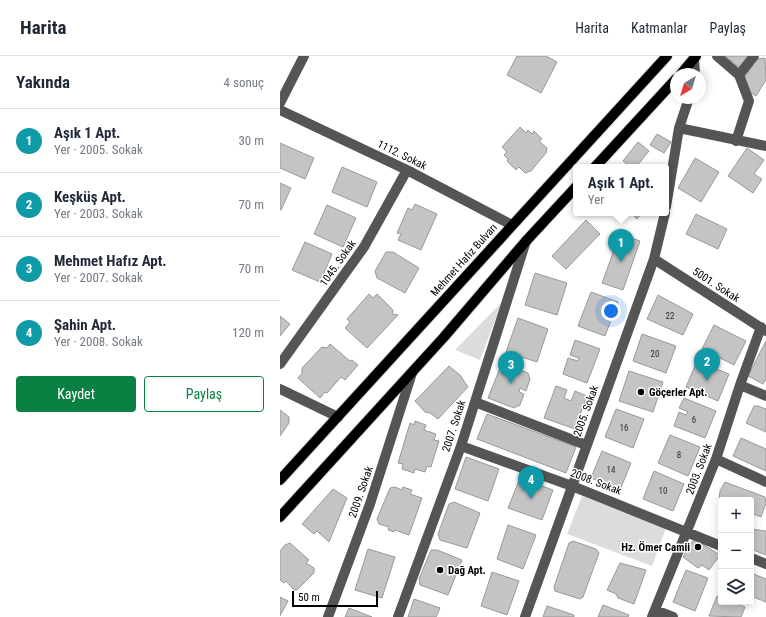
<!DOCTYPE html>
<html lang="tr">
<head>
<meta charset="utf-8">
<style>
  :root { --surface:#fff; --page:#f6f6f7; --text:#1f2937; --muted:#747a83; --line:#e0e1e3; --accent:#0b8043 }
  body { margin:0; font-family:"Roboto Condensed",sans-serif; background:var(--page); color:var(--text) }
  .controls { position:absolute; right:12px; bottom:12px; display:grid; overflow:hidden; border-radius:4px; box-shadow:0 2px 10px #0003 }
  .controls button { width:36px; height:36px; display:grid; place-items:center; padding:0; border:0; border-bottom:1px solid var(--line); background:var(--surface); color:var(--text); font:20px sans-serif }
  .compass { position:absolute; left:390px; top:12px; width:36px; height:36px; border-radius:50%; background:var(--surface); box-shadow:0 2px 10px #0003; rotate:218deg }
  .scale { position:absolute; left:12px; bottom:10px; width:86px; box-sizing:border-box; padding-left:4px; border:2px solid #000; border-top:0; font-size:11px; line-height:14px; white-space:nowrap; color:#000; -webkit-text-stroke:3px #fff; paint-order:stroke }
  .you { position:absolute; left:331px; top:255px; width:14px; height:14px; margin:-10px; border:3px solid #fff; border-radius:50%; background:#1a73e8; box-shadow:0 0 0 6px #1a73e833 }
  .badge { display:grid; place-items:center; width:26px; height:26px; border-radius:50%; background:var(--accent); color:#fff; font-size:13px; font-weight:700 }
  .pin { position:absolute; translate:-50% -33px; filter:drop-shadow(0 1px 2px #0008) }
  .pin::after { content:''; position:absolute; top:21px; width:14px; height:12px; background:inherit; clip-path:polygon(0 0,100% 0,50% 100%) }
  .popup { position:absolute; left:293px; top:108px; width:96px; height:52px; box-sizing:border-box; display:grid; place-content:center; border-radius:4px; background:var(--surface); filter:drop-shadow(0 1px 3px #0005); font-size:13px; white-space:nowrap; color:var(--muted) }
  .popup b { font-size:15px; color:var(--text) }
  .popup::after { content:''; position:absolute; left:50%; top:100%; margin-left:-8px; border:8px solid transparent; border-top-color:var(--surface) }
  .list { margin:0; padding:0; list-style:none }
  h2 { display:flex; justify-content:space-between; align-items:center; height:52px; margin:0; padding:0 16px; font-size:17px }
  h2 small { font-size:13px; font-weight:400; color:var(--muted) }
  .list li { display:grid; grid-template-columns:26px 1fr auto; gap:12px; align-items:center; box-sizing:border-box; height:64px; padding:0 16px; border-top:1px solid var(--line) }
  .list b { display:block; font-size:15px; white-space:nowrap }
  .list p { margin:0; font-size:13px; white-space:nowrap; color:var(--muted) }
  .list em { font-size:13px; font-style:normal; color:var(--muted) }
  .actions { display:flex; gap:8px; padding:12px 16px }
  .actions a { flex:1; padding:9px 0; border:1px solid var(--accent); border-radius:4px; text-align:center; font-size:14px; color:var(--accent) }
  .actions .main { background:var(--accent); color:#fff }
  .icon { flex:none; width:22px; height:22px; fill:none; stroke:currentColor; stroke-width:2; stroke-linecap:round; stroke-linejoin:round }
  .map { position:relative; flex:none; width:486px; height:561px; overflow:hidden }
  header { display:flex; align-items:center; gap:24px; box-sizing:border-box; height:56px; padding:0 20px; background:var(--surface); border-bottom:1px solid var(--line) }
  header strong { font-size:19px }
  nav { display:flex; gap:22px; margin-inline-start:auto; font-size:14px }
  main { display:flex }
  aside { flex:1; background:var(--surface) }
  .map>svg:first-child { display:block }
  .green { fill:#dcdcdc }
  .building { fill:#c4c4c4; stroke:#999 }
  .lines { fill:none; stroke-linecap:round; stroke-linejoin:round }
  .major-casing { stroke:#dbdbdb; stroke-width:12 }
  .minor { stroke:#555; stroke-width:10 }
  .major { stroke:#000; stroke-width:10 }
  .poi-dot { fill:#000; stroke:#fff; stroke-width:1.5 }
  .labels { text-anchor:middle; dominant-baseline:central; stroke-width:3; stroke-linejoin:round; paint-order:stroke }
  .number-label { font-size:9px; fill:#313131 }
  .street-label { font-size:11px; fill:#000; stroke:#fff }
  .poi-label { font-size:11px; font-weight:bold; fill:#000; stroke:#fff; text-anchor:start }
</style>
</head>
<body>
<header>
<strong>Harita</strong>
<nav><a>Harita</a><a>Katmanlar</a><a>Paylaş</a></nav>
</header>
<main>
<aside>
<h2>Yakında<small>4 sonuç</small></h2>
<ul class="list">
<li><span class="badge" style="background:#0f9aa8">1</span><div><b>Aşık 1 Apt.</b><p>Yer · 2005. Sokak</p></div><em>30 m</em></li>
<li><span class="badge" style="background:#0f9aa8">2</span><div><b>Keşküş Apt.</b><p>Yer · 2003. Sokak</p></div><em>70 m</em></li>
<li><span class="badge" style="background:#0f9aa8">3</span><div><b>Mehmet Hafız Apt.</b><p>Yer · 2007. Sokak</p></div><em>70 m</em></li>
<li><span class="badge" style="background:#0f9aa8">4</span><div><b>Şahin Apt.</b><p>Yer · 2008. Sokak</p></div><em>120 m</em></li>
</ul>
<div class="actions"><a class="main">Kaydet</a><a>Paylaş</a></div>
</aside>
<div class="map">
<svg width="486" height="561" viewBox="0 0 486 561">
  <rect width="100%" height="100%" fill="#fff"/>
  <path class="green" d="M222,246L200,304L175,294Z
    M302,440L386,472L372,510L287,478Z"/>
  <path class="building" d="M237,0H266L277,6L261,37L227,19Z
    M445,0H472L461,13Z
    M485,2L486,24L476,40L469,36L464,22L477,3Z
    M240,71L246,77L248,74L252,78L254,75L262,83L259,85L267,92L266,97L251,115L245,117L239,111L236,114L227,105L228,103L224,99L227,96L222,91Z
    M377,78L391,86L384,97L370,89Z
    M358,86L369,95L356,111H351L343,105Z
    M0,87L34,102L25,123L0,112Z
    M467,92L484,104L474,118L482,123L473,137L448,120Z
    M415,102L439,116L421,146L398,132Z
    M62,111L97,126L87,151L52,136Z
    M0,127L11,132L1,154H0Z
    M135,148L157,158L141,194L118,184L121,178L117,177L128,152L132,154Z
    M47,149L76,162L63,191L34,178Z
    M351,157H362L357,163Z
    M416,158L447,173L438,193L406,178Z
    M306,164L320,178L286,213L272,200Z
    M340,178L360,185L343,234L322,227Z
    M25,186L52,198L40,226L12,214Z
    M106,196H113L139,212L125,237L97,222L95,215Z
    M255,217L287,227L277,259L245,249Z
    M311,236L338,246L325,280L298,270Z
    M89,238L93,242L97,238L113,254L112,258L118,259L87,292L65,272L70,266L67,263Z
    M378,239L413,258L403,279L367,263Z
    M0,260L10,268L0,280Z
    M238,262L268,273L257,306L226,296Z
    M434,269L466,285L454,309L422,293Z
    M362,278L396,290L386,317L353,305Z
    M295,284L320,293L307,327L283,318L288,302L298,305L299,302L290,299Z
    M486,285V323L483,328L468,320Z
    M50,288L70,305L72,304L78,309L65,324L61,321L47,337L45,336L40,342L18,322L22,317V312L42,291L47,292Z
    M417,305L449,318L438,345L406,331Z
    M222,307L248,317L250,323L246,335L240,332L239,336L244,338L240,349L234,352L208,342Z
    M169,310L180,319L188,331L158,363L150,357L145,356L135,345Z
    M349,315L383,326L373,356L339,345Z
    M276,330L287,334L284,342L291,345L295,335L307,340L295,373L264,362Z
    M404,342L436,355L425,382L394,370L399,356L406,359L408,356L399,352Z
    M474,350H478L486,353V376L466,367Z
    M336,353L364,363L353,392L325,381Z
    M0,354L9,361V367L0,380Z
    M207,358L296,391L286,417L197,383Z
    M135,365L146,369L144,374L156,378L154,384L159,385L151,411L147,410L145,416L135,413L134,417L122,413L123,408L118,407L130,367L134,369Z
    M390,379L420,391L408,420L378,407Z
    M461,382L486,393V415L453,400Z
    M322,395L351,407L340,434L311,422Z
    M186,401L219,413L208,445L175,433Z
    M374,415L404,428L393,455L363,443Z
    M240,422L273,434L262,464L228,452Z
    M445,426L485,441L486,447L481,461L471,457V444H439L440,435Z
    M115,431L122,434L123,431L132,434L130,438L142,442L129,479L115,474L114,476L108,474L109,471L99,468L97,463L110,432Z
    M53,433L67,442L49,486L37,475L34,478L22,468Z
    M174,446L200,457L187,492L160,484L158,478L169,448Z
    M228,469L256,479L243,513L217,503Z
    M471,473L486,475V499L471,493Z
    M414,483L440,499L429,514L422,509L418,512L403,501Z
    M293,485L316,493L319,497L303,541L300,543L275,535L274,531L289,487Z
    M10,487L29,504L26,507L34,512V517L17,534H14L6,525L4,527L0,524V495L5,489Z
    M88,493L115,501L102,542L75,534Z
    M151,494H157L182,504L168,539L140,529L139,523Z
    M340,507L366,514L354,548L338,542L336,538L327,534Z
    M406,514L428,522L415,555L393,546Z
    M212,516L239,525L227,559L201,550Z
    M471,517L486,523V546L471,540Z
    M437,540L441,541V546H452L465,551L461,561L429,560Z
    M0,541L8,545L0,560Z
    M134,543L160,552L156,561H128Z
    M323,549L349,559L348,561H318Z
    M267,550L294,559V561H263Z
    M69,552L92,561H65Z"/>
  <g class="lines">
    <g class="major-casing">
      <path id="major" d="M401,18L416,0
        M315,111L396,23
        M0,424L387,0
        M0,461L164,281L246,185L296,131"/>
    </g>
    <path class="minor" d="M437,0L459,19L469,45L456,85
      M414,3L415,18
      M459,19L474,0
      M0,47L24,0
      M0,54L127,114L232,169
      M399,72L486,90
      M386,151L399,72L409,42
      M374,203L486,275
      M0,308L84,191L127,114
      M460,329L486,340
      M0,333L58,361
      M195,346L306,389
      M181,390L292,430L441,490
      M436,403L486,426
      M471,502L486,508
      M375,554L393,561
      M48,561L90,448L132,317
      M118,561L181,390L246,185
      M245,561L374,203L385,157
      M372,561L436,403L460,329L481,271"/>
    <use href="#major" class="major"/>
  </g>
  <g class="poi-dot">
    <circle cx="361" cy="336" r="4"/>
    <circle cx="418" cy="491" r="4"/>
    <circle cx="160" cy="514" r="4"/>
  </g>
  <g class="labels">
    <g class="number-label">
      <text x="390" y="260">22</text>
      <text x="375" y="298">20</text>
      <text x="414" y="364">6</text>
      <text x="344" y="372">16</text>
      <text x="399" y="399">8</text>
      <text x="331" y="414">14</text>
      <text x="383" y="435">10</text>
    </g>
    <g class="street-label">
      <text transform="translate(122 99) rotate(26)">1112. Sokak</text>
      <text transform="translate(184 204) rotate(-48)">Mehmet Hafız Bulvarı</text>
      <text transform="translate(58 207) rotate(-55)">1045. Sokak</text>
      <text transform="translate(436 229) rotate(33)">5001. Sokak</text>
      <text transform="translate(306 355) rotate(-70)">2005. Sokak</text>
      <text transform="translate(174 370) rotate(-72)">2007. Sokak</text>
      <text transform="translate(419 413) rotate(-69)">2003. Sokak</text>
      <text transform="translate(316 426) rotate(21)">2008. Sokak</text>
      <text transform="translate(81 436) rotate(-71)">2009. Sokak</text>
    </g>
    <g class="poi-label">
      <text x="369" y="336">Göçerler Apt.</text>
      <text x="410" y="491" text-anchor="end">Hz. Ömer Camii</text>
      <text x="168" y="514">Dağ Apt.</text>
    </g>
  </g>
</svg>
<div class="controls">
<button>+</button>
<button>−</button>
<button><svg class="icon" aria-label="layers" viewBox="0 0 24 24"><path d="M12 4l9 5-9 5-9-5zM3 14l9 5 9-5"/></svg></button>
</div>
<svg class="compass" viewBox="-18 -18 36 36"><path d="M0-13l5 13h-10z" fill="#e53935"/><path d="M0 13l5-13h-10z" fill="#747a83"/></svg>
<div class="scale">50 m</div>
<div class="you"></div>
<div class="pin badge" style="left:341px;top:206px;background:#0f9aa8">1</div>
<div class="popup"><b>Aşık 1 Apt.</b>Yer</div>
<div class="pin badge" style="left:427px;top:325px;background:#0f9aa8">2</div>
<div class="pin badge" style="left:231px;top:328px;background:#0f9aa8">3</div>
<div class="pin badge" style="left:251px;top:443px;background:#0f9aa8">4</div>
</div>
</main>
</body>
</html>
